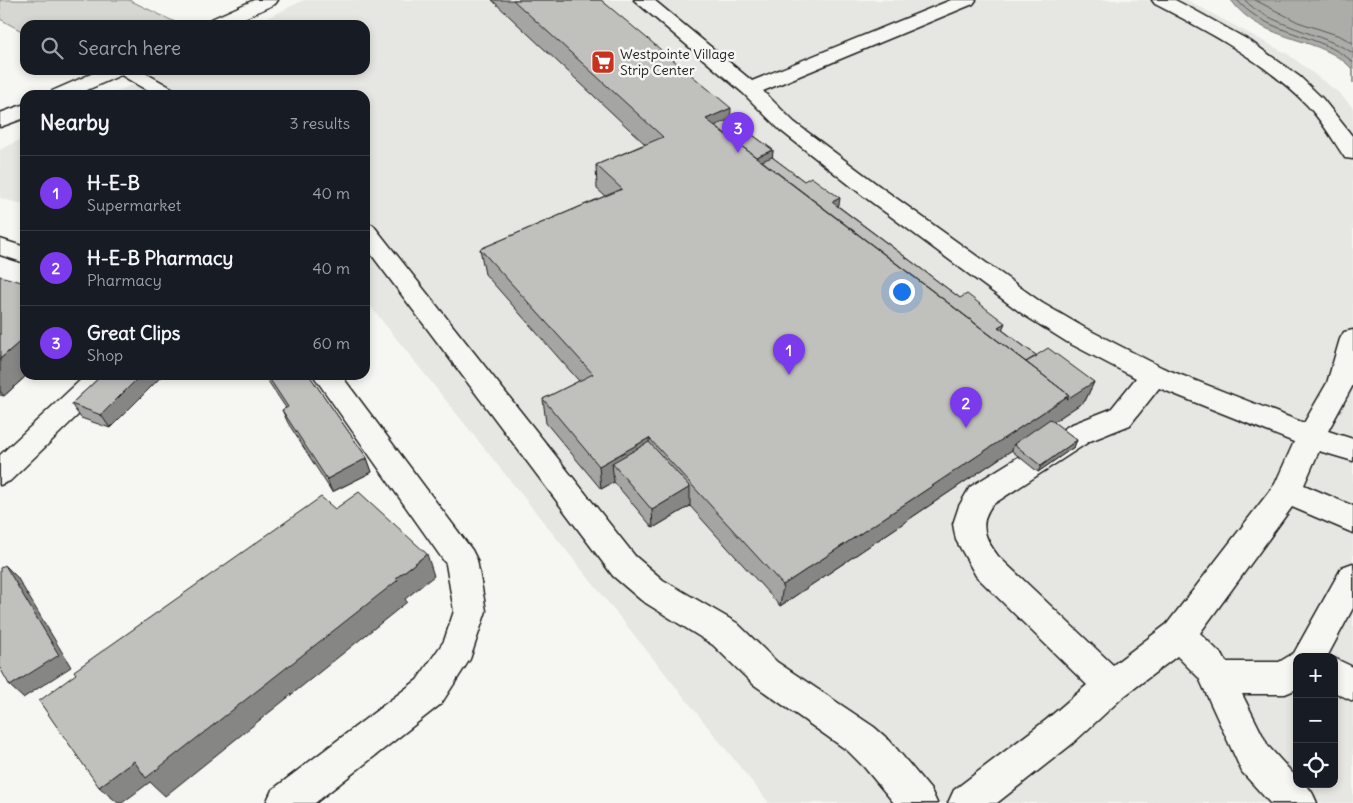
<!DOCTYPE html>
<html lang="en">
<head>
<meta charset="utf-8">
<style>
  :root { --surface:#171b24; --page:#242831; --text:#f1f3f6; --muted:#9ea1a6; --line:#363941; --accent:#7c3aed }
  body { margin:0; font-family:Delius,sans-serif; background:var(--page); color:var(--text) }
  .controls { position:absolute; right:15px; bottom:15px; display:grid; overflow:hidden; border-radius:10px; box-shadow:0 2px 8px #0003 }
  .controls button { width:45px; height:45px; display:grid; place-items:center; padding:0; border:0; border-bottom:1px solid var(--line); background:var(--surface); color:var(--text); font:25px sans-serif }
  .you { position:absolute; left:901px; top:291px; width:18px; height:18px; margin:-12px; border:4px solid #fff; border-radius:50%; background:#1a73e8; box-shadow:0 0 0 8px #1a73e833 }
  .badge { display:grid; place-items:center; width:32px; height:32px; border-radius:50%; background:var(--accent); color:#fff; font-size:16px; font-weight:700 }
  .pin { position:absolute; translate:-50% -41px; filter:drop-shadow(0 1px 2px #0008) }
  .pin::after { content:''; position:absolute; top:26px; width:18px; height:15px; background:inherit; clip-path:polygon(0 0,100% 0,50% 100%) }
  .list { margin:0; padding:0; list-style:none }
  h2 { display:flex; justify-content:space-between; align-items:center; height:65px; margin:0; padding:0 20px; font-size:21px }
  h2 small { font-size:16px; font-weight:400; color:var(--muted) }
  .list li { display:grid; grid-template-columns:32px 1fr auto; gap:15px; align-items:center; box-sizing:border-box; height:75px; padding:0 20px; border-top:1px solid var(--line) }
  .list b { display:block; font-size:19px; white-space:nowrap }
  .list p { margin:0; font-size:16px; white-space:nowrap; color:var(--muted) }
  .list em { font-size:16px; font-style:normal; color:var(--muted) }
  .icon { flex:none; width:28px; height:28px; fill:none; stroke:currentColor; stroke-width:2; stroke-linecap:round; stroke-linejoin:round }
  .map { position:relative; flex:none; width:1353px; height:803px; overflow:hidden }
  .search { position:absolute; background:var(--surface); box-shadow:0 2px 8px #0003; left:20px; top:20px; width:350px; height:55px; display:flex; align-items:center; gap:12px; box-sizing:border-box; padding:0 18px; border-radius:15px; color:var(--muted); font-size:19px }
  .panel { position:absolute; background:var(--surface); box-shadow:0 2px 8px #0003; left:20px; top:90px; width:350px; height:290px; border-radius:15px }
  .map>svg:first-child { display:block }
  .built { fill:#e6e6e2; fill-rule:evenodd }
  .green { fill:#d6d6d2; stroke:#797977 }
  .water { fill:#acaca9; stroke:#727271 }
  .lines { fill:none; stroke-linecap:round; stroke-linejoin:round }
  .shore { stroke:#565654; stroke-width:1 }
  .minor-casing { stroke:#1c1c1c; stroke-width:3 }
  .minor { fill:#f6f6f2; fill-rule:evenodd }
  .wall { fill:#a5a5a3; stroke:#1c1c1c }
  .shaded-wall { fill:#868684; stroke:#1c1c1c }
  .building { fill:#c0c0bd; stroke:#1c1c1c }
  .labels { text-anchor:middle; dominant-baseline:central; stroke-width:5; stroke-linejoin:round; paint-order:stroke }
  .far-poi-label { font-size:14px; fill:#1c1c1c; stroke:#f6f6f2; text-anchor:start }
</style>
</head>
<body>
<div class="map">
<svg width="1353" height="803" viewBox="0 0 1353 803">
  <rect width="100%" height="100%" fill="#f6f6f2"/>
  <filter id="ink" filterUnits="userSpaceOnUse"><feTurbulence type="fractalNoise" baseFrequency=".02" numOctaves="2"/><feDisplacementMap in="SourceGraphic" scale="10" xChannelSelector="R" yChannelSelector="G"/><feConvolveMatrix kernelMatrix="1 2 1 2 8 2 1 2 1" color-interpolation-filters="sRGB"/></filter>
  <g filter="url(#ink)">
    <path class="built" d="M304,0H1187L1289,55L1339,93L1353,108V803H769L371,307L365,305V95H111L162,70H365V25H253ZM1297,657H1334V784H1297Z
      M25,137V205L0,198V150Z"/>
    <path class="green" d="M0,0H129L175,22L169,25H25V33L0,19Z"/>
    <path class="water" d="M1231,0H1353V83V70C1323,35 1262,44 1231,0Z"/>
    <g class="lines">
      <path class="shore" d="M1237,0C1268,36 1318,32 1353,62
        M1245,0C1263,23 1326,35 1353,53
        M1255,0L1298,22L1340,36L1353,43"/>
      <g class="minor-casing">
        <path id="minor" d="M254,0H278L275,4L229,25H205L207,21Z
          M634,0H654L752,81L951,0H976L973,4L763,91L794,122L882,188L1042,303L1085,328L1163,368L1304,423L1327,383L1340,339L1344,332L1353,330V385L1328,431L1353,439V461L1319,451L1304,485L1353,506V533L1292,507L1200,633L1223,656L1226,662H1279L1294,653L1342,567L1353,563V608L1327,657H1297V689L1285,694H1242L1268,746L1297,778V784C1310,784 1312,792 1317,803H1270L1242,772L1199,678L1177,656L1123,697L1072,744L997,803H948L954,790L1046,720L1087,685L976,576L956,540L953,524L959,506L970,487L1070,425L1111,409L1136,378L1067,342L1024,315L866,198L780,130L743,93ZM1159,388L1294,442L1275,484L1167,624L1113,665L998,556C985,539 978,524 992,505L1090,441L1130,425Z
          M1152,0H1175L1196,11L1250,41L1300,77L1322,98L1353,137V159L1345,158C1333,140 1322,121 1307,105C1264,61 1209,32 1155,4Z
          M100,70H140L177,91L180,95H155L121,75L76,95H49L52,91Z
          M25,104V118L0,127V113Z
          M365,222L373,225L635,556L663,580L737,623L777,662L874,727L890,741L931,790L937,803H894L864,767L848,751L753,684L713,645L641,600L613,576L365,246Z
          M0,239L25,247V263L0,255Z
          M86,375H116L112,382L10,481L0,485V455Z
          M313,375H341L472,550L477,560L486,611L470,659L441,704L315,803H266L272,790L417,680L444,641L454,611L446,564Z
          M1334,658L1353,667V701L1334,692Z"/>
      </g>
      <use href="#minor" class="minor"/>
    </g>
    <path class="wall" d="M492,0H601L731,119L773,150L772,157L804,181L839,205L838,206L1037,356L1094,382L1085,401L1053,422L1077,440L1074,447L1038,472L1012,451V450L780,606L690,506L653,528L614,482L601,489L546,423L543,399L579,381L485,274L480,249L605,196L597,189L596,165L645,144Z
      M0,276L25,375H27L4,396L0,395Z
      M102,375L110,428L81,418L71,404Z
      M264,375H309L367,458L372,472L332,492L288,423L282,410L286,408Z"/>
    <path class="shaded-wall" d="M731,108L730,132L717,138L706,119Z
      M773,150L772,164L747,161Z
      M840,198L839,205L831,209L832,202Z
      M1005,323L1002,330L998,327Z
      M25,337V375H27L4,396L0,391V359Z
      M141,375H163L110,428L101,415Z
      M1094,382L1085,401L1017,446L1014,444L1012,450L780,606L783,585L1069,395Z
      M649,438L650,461L612,463L614,482L601,489L599,466Z
      M1077,440L1074,447L1038,472L1041,466Z
      M367,458L372,472L332,492L327,479Z
      M690,487V506L653,528L652,510Z
      M427,554L434,576L405,599L407,602L165,796L150,782L122,803H118L99,787L134,761L396,578Z
      M5,565L17,577L71,667L23,698L10,686Z"/>
    <path class="building" d="M513,0H601L731,108L706,119L1069,395L783,585L649,438L599,466L543,399L593,374L480,249L622,189L596,165L663,137Z
      M731,119L773,150L756,157L714,126Z
      M772,157L804,181L811,177L840,198L832,202L960,298L967,294L1005,323L998,327L1037,356L1026,362L762,161Z
      M0,276L25,283V337L0,359Z
      M1048,348L1094,382L1067,399L1069,395L1026,362Z
      M102,375H141L101,415L71,404Z
      M267,375H309L367,458L327,479L282,410L288,407Z
      M1050,419L1077,440L1041,466L1014,444Z
      M649,442L690,487L652,510L612,463Z
      M359,492L427,554L396,578L398,580L146,778L134,761L99,787L39,701L76,674L74,671L321,497L335,509Z
      M5,565L59,655L10,686L0,668V568Z"/>
  </g>
  <defs>
    <g id="supermarket-square" transform="scale(1.25)"><rect x="-9" y="-9" width="18" height="18" rx="4" fill="#c8321e" stroke="#f6f6f2"/><path d="M-6-5.5h2.5l.6 2H6L4.5 2H-2.5L-4.4-4H-6ZM-1.5 3.2a1.3 1.3 0 1 0 .1 0ZM3 3.2a1.3 1.3 0 1 0 .1 0Z" fill="#fff"/></g>
  </defs>
  <g fill-rule="evenodd">
    <use href="#supermarket-square" x="603" y="62"/>
  </g>
  <g class="labels">
    <g class="far-poi-label">
      <text x="620" y="54">Westpointe Village<tspan x="620" dy="16">Strip Center</tspan></text>
    </g>
  </g>
</svg>
<div class="controls">
<button>+</button>
<button>−</button>
<button><svg class="icon" aria-label="locate" viewBox="0 0 24 24"><circle cx="12" cy="12" r="6"/><path d="M12 2v4M12 18v4M2 12h4M18 12h4"/></svg></button>
</div>
<div class="you"></div>
<div class="pin badge" style="left:789px;top:375px">1</div>
<div class="pin badge" style="left:966px;top:428px">2</div>
<div class="pin badge" style="left:738px;top:153px">3</div>
<div class="search"><svg class="icon" aria-label="search" viewBox="0 0 24 24"><circle cx="10" cy="10" r="6"/><path d="M15 15l6 6"/></svg>Search here</div>
<section class="panel">
<h2>Nearby<small>3 results</small></h2>
<ul class="list">
<li><span class="badge">1</span><div><b>H-E-B</b><p>Supermarket</p></div><em>40 m</em></li>
<li><span class="badge">2</span><div><b>H-E-B Pharmacy</b><p>Pharmacy</p></div><em>40 m</em></li>
<li><span class="badge">3</span><div><b>Great Clips</b><p>Shop</p></div><em>60 m</em></li>
</ul>
</section>
</div>
</body>
</html>
